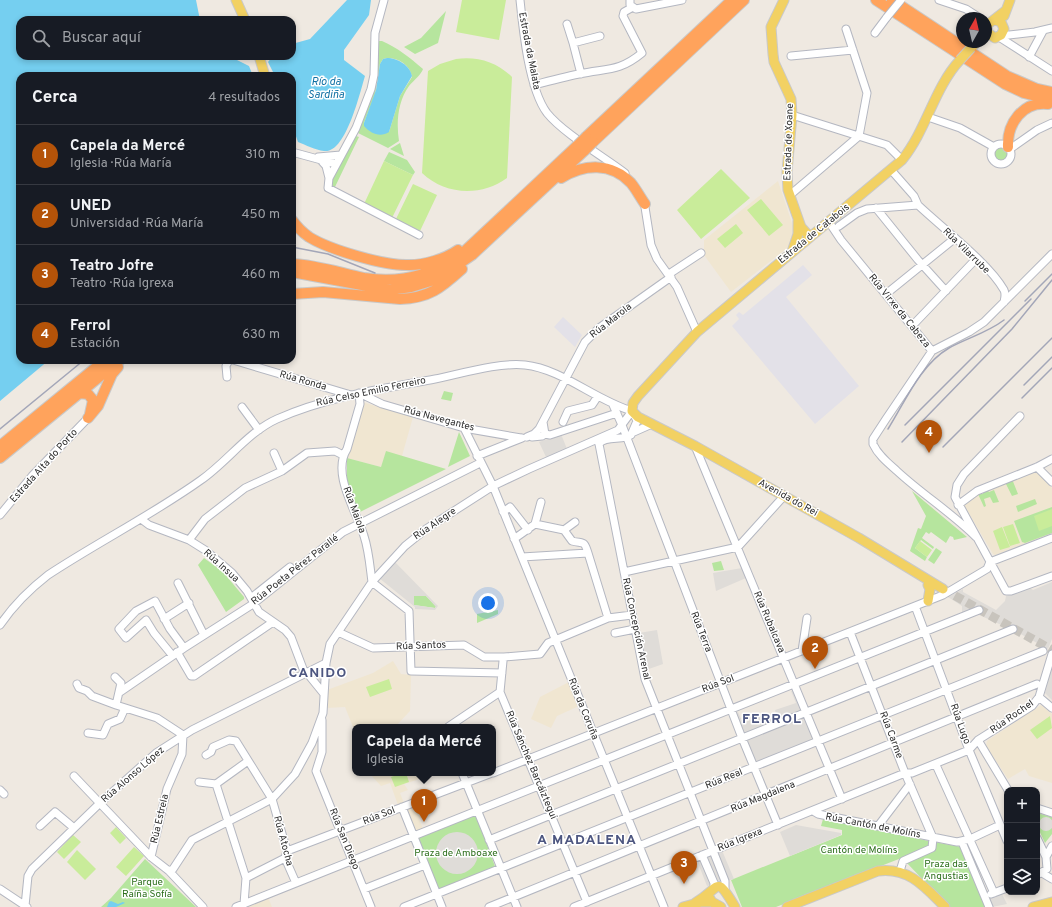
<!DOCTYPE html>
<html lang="es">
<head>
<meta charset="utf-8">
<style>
  :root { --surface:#171b24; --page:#242831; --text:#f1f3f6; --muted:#9ea1a6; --line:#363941; --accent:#b45309 }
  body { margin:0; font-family:Overpass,sans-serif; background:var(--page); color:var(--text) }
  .controls { position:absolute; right:12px; bottom:12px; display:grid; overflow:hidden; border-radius:8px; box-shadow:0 2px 6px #0003 }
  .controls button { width:36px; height:36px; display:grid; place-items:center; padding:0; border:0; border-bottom:1px solid var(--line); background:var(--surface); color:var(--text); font:20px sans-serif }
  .compass { position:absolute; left:956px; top:12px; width:36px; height:36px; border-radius:50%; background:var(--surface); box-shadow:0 2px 6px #0003; rotate:8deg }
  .you { position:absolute; left:488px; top:603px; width:14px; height:14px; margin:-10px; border:3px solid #fff; border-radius:50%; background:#1a73e8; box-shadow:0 0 0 6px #1a73e833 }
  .badge { display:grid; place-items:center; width:26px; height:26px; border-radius:50%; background:var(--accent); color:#fff; font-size:13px; font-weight:700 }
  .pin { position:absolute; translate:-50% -33px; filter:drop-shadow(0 1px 2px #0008) }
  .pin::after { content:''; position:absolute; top:21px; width:14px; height:12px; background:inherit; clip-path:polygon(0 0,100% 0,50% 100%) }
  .popup { position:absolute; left:352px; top:724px; width:144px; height:52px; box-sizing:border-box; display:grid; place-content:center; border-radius:8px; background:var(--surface); filter:drop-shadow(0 1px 3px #0005); font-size:13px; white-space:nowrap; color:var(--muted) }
  .popup b { font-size:15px; color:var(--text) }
  .popup::after { content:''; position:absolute; left:50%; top:100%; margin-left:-8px; border:8px solid transparent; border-top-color:var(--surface) }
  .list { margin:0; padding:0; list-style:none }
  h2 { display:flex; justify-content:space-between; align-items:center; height:52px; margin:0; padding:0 16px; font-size:17px }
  h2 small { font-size:13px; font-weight:400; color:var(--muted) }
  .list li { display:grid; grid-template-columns:26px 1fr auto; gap:12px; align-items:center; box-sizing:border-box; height:60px; padding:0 16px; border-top:1px solid var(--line) }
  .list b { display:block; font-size:15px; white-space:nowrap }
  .list p { margin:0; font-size:13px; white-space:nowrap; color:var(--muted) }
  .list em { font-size:13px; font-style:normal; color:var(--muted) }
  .icon { flex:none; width:22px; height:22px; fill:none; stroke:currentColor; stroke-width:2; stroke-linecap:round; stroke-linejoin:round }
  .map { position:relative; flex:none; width:1052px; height:907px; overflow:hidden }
  .search { position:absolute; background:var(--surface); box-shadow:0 2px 6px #0003; left:16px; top:16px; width:280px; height:44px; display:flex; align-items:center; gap:10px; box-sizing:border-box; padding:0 14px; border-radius:12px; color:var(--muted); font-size:15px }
  .panel { position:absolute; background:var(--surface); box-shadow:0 2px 6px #0003; left:16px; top:72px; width:280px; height:292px; border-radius:12px }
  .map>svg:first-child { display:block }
  .industrial { fill:#e3e1e8 }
  .education { fill:#f0e6d1 }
  .green { fill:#b6e59e; fill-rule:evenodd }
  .pitch { fill:#c9ec9a }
  .plaza { fill:#dfdcd8; fill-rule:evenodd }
  .water { fill:#75cff0 }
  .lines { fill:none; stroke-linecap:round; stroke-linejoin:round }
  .major-tunnel { stroke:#c8c4bd; stroke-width:9; stroke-dasharray:9 4.5; stroke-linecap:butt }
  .minor-casing { stroke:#b4b7c1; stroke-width:9 }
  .major-casing { stroke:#c9c9c9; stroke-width:11 }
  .highway-casing { stroke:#c9c9c9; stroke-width:12 }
  .minor { stroke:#fff; stroke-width:7 }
  .major { stroke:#f2d163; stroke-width:9 }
  .highway { stroke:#ffa35c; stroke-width:10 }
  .rail { stroke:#a3a6b8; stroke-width:1.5 }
  .minor-bridge-casing { stroke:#b4b7c1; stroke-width:9; stroke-linecap:butt }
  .major-bridge-casing { stroke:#c9c9c9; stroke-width:11; stroke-linecap:butt }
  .highway-bridge-casing { stroke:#c9c9c9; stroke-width:12; stroke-linecap:butt }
  .minor-bridge { stroke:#fff; stroke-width:7 }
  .major-bridge { stroke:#f2d163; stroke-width:9 }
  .highway-bridge { stroke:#ffa35c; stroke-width:10 }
  .labels { text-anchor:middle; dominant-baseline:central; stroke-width:3; stroke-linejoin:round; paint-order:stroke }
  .street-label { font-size:10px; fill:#2e2e2e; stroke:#fff }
  .park-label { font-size:10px; fill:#2c6e1b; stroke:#fff }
  .water-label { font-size:11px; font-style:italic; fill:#0d6fa3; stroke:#fff }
  .district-label { font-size:14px; font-weight:bold; letter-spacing:1px; fill:#4d5680; stroke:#fff }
</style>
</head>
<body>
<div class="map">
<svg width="1052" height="907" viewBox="0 0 1052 907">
  <rect width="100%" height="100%" fill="#efe9e1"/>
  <path class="industrial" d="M803,265L812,275L786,297L859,386L815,424L732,326L739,319L736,315L739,312L743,315Z
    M563,317L582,335L575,347L554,327Z"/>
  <path class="education" d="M778,181L794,229L790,246L731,292L704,255V240Z
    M362,402L413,417L402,456L386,452L381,467L347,458Z
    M1036,471L1052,488V533L995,555L993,554L964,505L965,503L979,493Z
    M393,661L401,674L411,675L410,711L395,727H355V732L345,707L326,708L327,690L373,673Z
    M569,682L579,706L557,716L551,728L531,719L540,697Z
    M1041,705L1052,714V783L1029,776L1025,769L1008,779L986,746L987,741Z
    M369,773H438L404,784L408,790L400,793L404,803L398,805L390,783L381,786Z
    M427,801L431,812L419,819L423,829L416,832L407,808Z
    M268,897L272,907H241Z"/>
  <path class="green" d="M446,11L438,43L415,54L404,47L421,38Z
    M378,41H382C398,48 409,57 423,69C421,75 414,80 409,86C398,101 396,122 399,141L388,148L358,133L377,83ZM387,58C399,58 410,65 412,77L400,96L389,132L364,123L375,95L380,64L383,59Z
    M356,136L359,137L334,189L332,186L333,179Z
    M400,143L404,156L390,149Z
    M994 155a7 7 0 1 1 14 0a7 7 0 1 1-14 0Z
    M389,152L407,160L415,172L413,175L384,161Z
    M444,391L453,393L451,401L441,399Z
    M459,432L470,456L448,467Z
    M386,451L446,469L360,512L357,511L347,482V458L381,467Z
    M1012,479L1018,494L1012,496L1005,482Z
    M987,490L989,492L994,490L999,502L993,503L990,497L984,499L986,506L984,507L978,494H983V492Z
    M912,491L967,537L954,540L953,537L950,536L946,543L931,532L929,534L926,532L922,538L934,547L933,549L921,540L915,548L927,557L925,561L910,551L918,528L921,529L926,516Z
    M1035,499L1037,504L1018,512L1016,506Z
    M1052,507V533L1025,543L1022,542L1014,521Z
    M936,548L942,552L934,564L928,560Z
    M204,558L223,572L244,597V599L226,612L198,565Z
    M721,561L724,570L714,571L712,563Z
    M414,596H426L436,606L435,608L414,605Z
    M498,610V614L477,623V614Z
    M1037,813L1052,817V834L1045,843L1037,826Z
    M476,815L496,869L437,892L416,838Z
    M823,819L929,841L927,848L776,907H742L731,880L842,835V830L821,826Z
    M934,842L962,847L985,907H949L906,862L933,851Z
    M145,859L196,907H101L111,898Z"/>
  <path class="pitch" d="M462,0H506L499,40L456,32Z
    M456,59C477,56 497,62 512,77L507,178C481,197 445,195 422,173L428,71L440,64Z
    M384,161L413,175L392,218L364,204Z
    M721,169L750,198L701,239L677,210Z
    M413,184L437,195L420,231L396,219Z
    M761,199L783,225L769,236L747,210Z
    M736,224L743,233L725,248L717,239Z
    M1052,509V526L1039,531L1034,516Z
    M1013,524L1020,543L1010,546L1003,527Z
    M1002,527L1010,547L1000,550L993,531Z
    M920,541L932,550L927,557L915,548Z
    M389,679L392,689L370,697L366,687Z
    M1050,716L1052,728L1037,739L1030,730Z
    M403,773H406L409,782L395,787L391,777Z
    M116,827L126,838L120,844L110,833Z
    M73,835L81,842L64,859L57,852Z
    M134,847L144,856L126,876L116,867Z
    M77,850L96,869L85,880L67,862Z"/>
  <path class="plaza" d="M561,434L567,449L546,457L539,442Z
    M394,561L436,604L438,606L435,610L415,609V607L379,578ZM414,596H426L436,607L435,608L414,605Z
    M742,568L746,578L716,591L713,573Z
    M1052,582V639L1048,649L1017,632L977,614L962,613V606L948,597L963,589V592L996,610L1005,601L1006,596L1029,587L1033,590Z
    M657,630L663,664L646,670L639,633Z
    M1052,665V700L1045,693Z
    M324,666L323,693L309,675Z
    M794,690L814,740L755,764L735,713L738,712L743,723L763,715L765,719L776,714L775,710L796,703L791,691Z
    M1039 824a7 7 0 1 1 14 0a7 7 0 1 1-14 0Z
    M796,825L841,833V835L790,856L780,832Z
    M436 853a21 21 0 1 1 42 0a21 21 0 1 1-42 0Z
    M721,848L734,879L707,886L696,858Z
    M1000,890L1007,904L992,907L987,896Z"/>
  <path class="water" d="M0,0H196L200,20H20V56H235V59L249,66L253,76H20V360H49L0,401Z
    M347,0H371L369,15L344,50V60L365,76C360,92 346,154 324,151C315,150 306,145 298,142L292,125V76H275L268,62L273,56H292V44L310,39Z
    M387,58C397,58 410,65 412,76L400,96L389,132C380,138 370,133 364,126V123L376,90L380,64L383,59Z
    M111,901L118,904L123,902L125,903L116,907H107L109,902Z"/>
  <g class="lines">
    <path class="major-tunnel" d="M943,589L1052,650"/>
    <g class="minor-casing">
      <path id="minor" d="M384,0L375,33L374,75L371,89L356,128L329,178L328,188L419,235
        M520,0C523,30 529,89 547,113C563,133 604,157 625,173
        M630,0V5L636,9L682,0
        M939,0L966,9L980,18
        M567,24L573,43
        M846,29L867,93L859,136
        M875,33L887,17
        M1000,36L1035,32L1052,28
        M999,37L1052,71
        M791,56L853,50
        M1029,57L1043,31
        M581,74L573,43L600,36
        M534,85C549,81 564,77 579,74C607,68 619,72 642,53L623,16L624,12L633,7
        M792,115L887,145L902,160
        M928,117L960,128L994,147
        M991 154a10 10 0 1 1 20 0a10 10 0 1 1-20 0Z
        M1010,149L1037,130L1052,123
        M292,152L336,164
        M892,171L914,196L918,205C941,227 989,263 1004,290C1006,294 1005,297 1004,302
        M329,178L326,166L318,157L341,155
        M790,195L859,136
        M644,201L651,245L657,259L677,287L697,332
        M876,208L918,260L946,291
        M829,222L841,240L932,351L886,419L873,439V444C878,455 888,463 897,471C923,495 952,513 976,537
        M839,226L857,213L867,209L918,205
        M669,274L701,253
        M886,294L954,239
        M912,326L976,259
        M932,351L969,332L984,322L1052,254
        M233,360L351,395
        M227,377L226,366L229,360
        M613,405L622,425L742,738L778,825
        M242,407L259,430
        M1020,416L964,474L957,485L955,497L1006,591H1011L1052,576
        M563,422L568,411L592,405L598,396
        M464,428L493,486L664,907
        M634,432L652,424
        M545,434L550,435L617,413
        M527,437L534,434L539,429L585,342L599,328L671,277
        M532,437L542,436L545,434L543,422
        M599,444L645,679L725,881V889
        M599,444C605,435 623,441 631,435L637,421L633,412
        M695,446L842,799
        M274,453L282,471
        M477,456L522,438
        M1037,467L1052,482
        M958,505L977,491L1037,467L1052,459
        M503,512L510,507L528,530
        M0,515L32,476L88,418
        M141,519L149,525L189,540L205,550L232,573L247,591L259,612L285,630L291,637L305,674
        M535,524L541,502
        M564,530L572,541C584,544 584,540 588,553
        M564,530L575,522
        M514,539L535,524L564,530
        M189,540L205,519L245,488L282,471L307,453L335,451L343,455
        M522,557L588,553L608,618
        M990,562L1052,538
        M624,572L738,547L784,496
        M178,583L204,635
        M251,598L290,567
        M915,606L969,750L1007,841
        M164,619L189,603
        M0,625C13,606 30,589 48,575C98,542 152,515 201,480C227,462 248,432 277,419C327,397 381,389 435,379C460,374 500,362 525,365C562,369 595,400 632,411
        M338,632L373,648L464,645L484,657H504
        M850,632L905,773L933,838
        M615,633L635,629
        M802,651L807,618
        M177,652L191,676H194L273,622
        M172,655L154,633L146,620L126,638L119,629L136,611L155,601L170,629L184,648
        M307,673L324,694
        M502,673L411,671L409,611L372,582C370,567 369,551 364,536C357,512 331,474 347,449L360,404L359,393L382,404L464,428L521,438
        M115,677L121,683L116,705L157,718L183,735L182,754L167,789L151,857
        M77,684L79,688L87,691L92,696L116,705
        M120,692L184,648L253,604L343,532L480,463
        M1039,697L1052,708
        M322,720V752L316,771L371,907
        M448,727L500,692
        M88,733L103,735L108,724L120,719L125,708
        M978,740L1008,790
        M936,765L994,893
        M462,773L517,907
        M493,773L943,595L987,569L990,562
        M74,776L151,857L169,871L203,907
        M199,782L216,784
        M216,784L246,878
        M216,784L248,761
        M0,790L4,794
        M402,807L442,907
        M1037,808L1052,813
        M813,811L818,814L957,842L970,839L1000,825
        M40,826L55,812L74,828
        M878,826L910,784
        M1037,838L1046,857L1047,869L1037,875
        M489,840L1013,629
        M962,842L989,907
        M287,851L492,773
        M702,855L714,883V887
        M1046,857L1052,846
        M169,871L173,869L192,840L272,799L236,741L229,740L213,747L211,752L206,755
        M900,871L903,861L932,848L933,838
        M1042,873L1052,879
        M296,883L285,858L287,851L272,799L295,774L312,743L323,713L326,663L330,644L372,582L405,546L426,529L493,486L529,469L618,430L632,411
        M0,889L27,907
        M364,889L425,865
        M991,894L1007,888
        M587,902L500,692L503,661L504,657L540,654L548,643L608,618L632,615
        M244,904L246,878L285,858
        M25,906L28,876L32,869L99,804L156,753L192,730L326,663
        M236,907L979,610
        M404,907L1043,651
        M489,907L1037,684
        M574,907L905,773H912L969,750L978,740L1032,706L1039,697L1052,654"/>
    </g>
    <g class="major-casing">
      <path id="major" d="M236,0L245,20
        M784,0L771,27L773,54L774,62L791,99L792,115L787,172L788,190L801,227L810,237
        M1004,16L1010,0
        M994,20L1001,22L1004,29L1001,35L995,38L988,33L987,25L1005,11
        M971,48L977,42
        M259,56L265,76
        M792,252L798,234V221
        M928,585L930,589L928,601
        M943,589L859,538L695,446L638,417L632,411L633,403L638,396L697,332L902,160C927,129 934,88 960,60
        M709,897L712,902L721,907
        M695,903C721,888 715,873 735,907
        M683,907L701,902H712
        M787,907L878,871C909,867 925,887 945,907
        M1033,907L1052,902"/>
    </g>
    <g class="highway-casing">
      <path id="highway" d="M876,0L1005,84L1024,93L1052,100
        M892,0L1007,76L1037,89L1052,92
        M586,137L732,0
        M593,142L744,0
        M1008,147C1007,123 1023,101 1048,104
        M561,178C584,164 611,162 631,183C636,189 640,197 645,204
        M292,220C297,227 302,232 309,237C330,250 385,266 409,265C425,265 445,259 458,250
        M292,264C317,265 340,273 364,278C402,284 437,274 466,250L578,145
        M292,272L389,290L411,287L437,279L472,255L585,150
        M292,294L323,292L400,299C429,298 441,288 462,269
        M79,393L88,394L93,400L90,414
        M88,418L98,406L112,374L118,367
        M0,446L105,360
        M0,458L120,360"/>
    </g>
    <use href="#minor" class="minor"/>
    <use href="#major" class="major"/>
    <use href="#highway" class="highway"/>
    <path class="rail" d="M292,247L328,254L375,273
      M1025,301L1052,274
      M1024,385L1052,357
      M1022,398L1052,368
      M905,425L1031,299
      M0,429L84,360
      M888,429C905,402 920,365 949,348C967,338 987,333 1004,320
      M902,442L1012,329L1052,280
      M943,447L1052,338"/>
    <g class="minor-bridge-casing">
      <path id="minor-bridge" d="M887,17L901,0"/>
    </g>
    <g class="major-bridge-casing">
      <path id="major-bridge" d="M960,60L971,48"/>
    </g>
    <g class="highway-bridge-casing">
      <path id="highway-bridge" d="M578,145L586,137
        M585,150L593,142"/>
    </g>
    <use href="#minor-bridge" class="minor-bridge"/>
    <use href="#major-bridge" class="major-bridge"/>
    <use href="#highway-bridge" class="highway-bridge"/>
  </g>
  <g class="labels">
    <g class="street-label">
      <text transform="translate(529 51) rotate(79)">Estrada da Malata</text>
      <text transform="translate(789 142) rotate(-88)">Estrada de Xoane</text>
      <text transform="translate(814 234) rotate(-39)">Estrada de Catabois</text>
      <text transform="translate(966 251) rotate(44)">Rúa Vilarrube</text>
      <text transform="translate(899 311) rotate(51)">Rúa Virxe da Cabeza</text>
      <text transform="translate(611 321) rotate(-38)">Rúa Marola</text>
      <text transform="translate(303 381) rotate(16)">Rúa Ronda</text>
      <text transform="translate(371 392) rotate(-12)">Rúa Celso Emilio Ferreiro</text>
      <text transform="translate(439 419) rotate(15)">Rúa Navegantes</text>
      <text transform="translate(44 466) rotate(-48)">Estrada Alta do Porto</text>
      <text transform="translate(788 498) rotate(29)">Avenida do Rei</text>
      <text transform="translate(354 510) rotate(70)">Rúa Maiola</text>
      <text transform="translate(435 524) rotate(-34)">Rúa Alegre</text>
      <text transform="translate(221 566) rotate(42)">Rúa Insua</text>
      <text transform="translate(295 570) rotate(-38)">Rúa Poeta Pérez Parallé</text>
      <text transform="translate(769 622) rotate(67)">Rúa Rubalcava</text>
      <text transform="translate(636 629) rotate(78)">Rúa Concepción Arenal</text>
      <text transform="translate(701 632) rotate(69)">Rúa Terra</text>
      <text transform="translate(421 646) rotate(-2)">Rúa Santos</text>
      <text transform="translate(718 684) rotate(-21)">Rúa Sol</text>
      <text transform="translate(583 709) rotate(68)">Rúa da Coruña</text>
      <text transform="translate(1012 717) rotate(-35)">Rúa Rochel</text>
      <text transform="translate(960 724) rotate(70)">Rúa Lugo</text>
      <text transform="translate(891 735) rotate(69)">Rúa Carme</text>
      <text transform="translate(531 765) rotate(67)">Rúa Sánchez Barcáiztegui</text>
      <text transform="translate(133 775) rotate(-41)">Rúa Alonso López</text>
      <text transform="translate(724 779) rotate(-22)">Rúa Real</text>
      <text transform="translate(763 797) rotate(-22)">Rúa Magdalena</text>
      <text transform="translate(379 816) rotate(-21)">Rúa Sol</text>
      <text transform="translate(160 819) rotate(-77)">Rúa Estrela</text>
      <text transform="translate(873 826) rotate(11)">Rúa Cantón de Molíns</text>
      <text transform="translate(344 839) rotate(68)">Rúa San Diego</text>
      <text transform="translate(740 840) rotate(-22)">Rúa Igrexa</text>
      <text transform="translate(283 841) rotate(75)">Rúa Atocha</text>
    </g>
    <g class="park-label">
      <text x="859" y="850">Cantón de Molíns</text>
      <text x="456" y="853">Praza de Amboaxe</text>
      <text x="946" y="864">Praza das<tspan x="946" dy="12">Angustias</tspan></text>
      <text x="147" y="882">Parque<tspan x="147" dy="12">Raíña Sofía</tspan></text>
    </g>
    <g class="water-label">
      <text x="326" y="82">Río da<tspan x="326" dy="13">Sardiña</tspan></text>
    </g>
    <g class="district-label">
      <text x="318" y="673">CANIDO</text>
      <text x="772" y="719">FERROL</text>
      <text x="587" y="840">A MADALENA</text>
    </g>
  </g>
</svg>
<div class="controls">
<button>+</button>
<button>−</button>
<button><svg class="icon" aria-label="layers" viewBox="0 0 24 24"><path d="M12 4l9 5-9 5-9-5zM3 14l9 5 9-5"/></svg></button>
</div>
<svg class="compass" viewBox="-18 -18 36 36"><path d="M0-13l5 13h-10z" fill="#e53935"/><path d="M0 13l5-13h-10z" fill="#9ea1a6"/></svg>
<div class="you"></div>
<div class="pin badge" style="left:424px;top:822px">1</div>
<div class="popup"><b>Capela da Mercé</b>Iglesia</div>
<div class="pin badge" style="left:815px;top:669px">2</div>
<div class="pin badge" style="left:684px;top:884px">3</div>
<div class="pin badge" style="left:929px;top:453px">4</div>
<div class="search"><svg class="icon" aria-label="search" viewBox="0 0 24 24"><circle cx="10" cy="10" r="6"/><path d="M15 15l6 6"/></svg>Buscar aquí</div>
<section class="panel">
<h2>Cerca<small>4 resultados</small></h2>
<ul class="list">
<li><span class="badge">1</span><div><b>Capela da Mercé</b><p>Iglesia · Rúa María</p></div><em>310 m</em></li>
<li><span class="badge">2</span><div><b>UNED</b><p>Universidad · Rúa María</p></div><em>450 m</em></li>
<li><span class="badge">3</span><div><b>Teatro Jofre</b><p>Teatro · Rúa Igrexa</p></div><em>460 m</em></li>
<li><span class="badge">4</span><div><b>Ferrol</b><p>Estación</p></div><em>630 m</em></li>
</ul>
</section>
</div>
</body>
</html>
